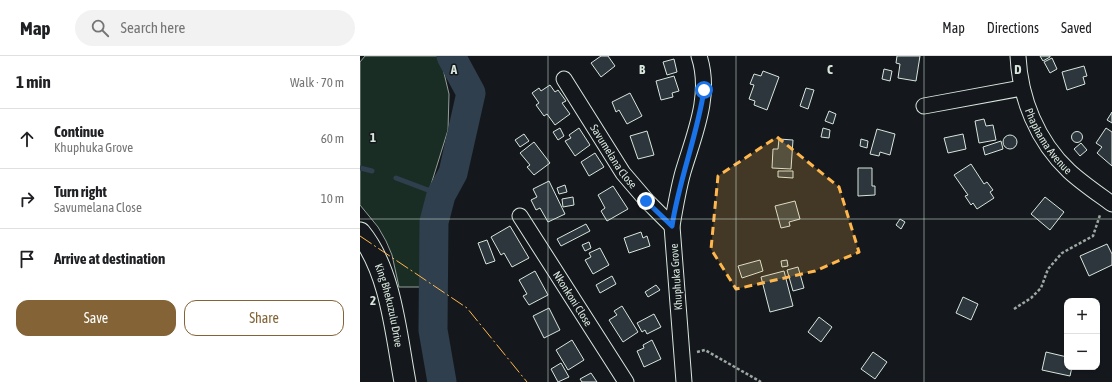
<!DOCTYPE html>
<html lang="en">
<head>
<meta charset="utf-8">
<style>
  :root { --surface:#fff; --page:#f2f2f2; --text:#202124; --muted:#757577; --line:#e0e0e0; --accent:#846436 }
  body { margin:0; font-family:"Asap Condensed",sans-serif; background:var(--page); color:var(--text) }
  .controls { position:absolute; right:12px; bottom:12px; display:grid; overflow:hidden; border-radius:8px; box-shadow:0 1px 3px #0004 }
  .controls button { width:36px; height:36px; display:grid; place-items:center; padding:0; border:0; border-bottom:1px solid var(--line); background:var(--surface); color:var(--text); font:20px sans-serif }
  .stop { position:absolute; width:12px; height:12px; margin:-9px; border:3px solid #1a73e8; border-radius:50%; background:#fff }
  .stop.end { background:#1a73e8; border-color:#fff; box-shadow:0 1px 4px #0008 }
  .list { margin:0; padding:0; list-style:none }
  h2 { display:flex; justify-content:space-between; align-items:center; height:52px; margin:0; padding:0 16px; font-size:17px }
  h2 small { font-size:13px; font-weight:400; color:var(--muted) }
  .list li { display:grid; grid-template-columns:26px 1fr auto; gap:12px; align-items:center; box-sizing:border-box; height:60px; padding:0 16px; border-top:1px solid var(--line) }
  .list b { display:block; font-size:15px; white-space:nowrap }
  .list p { margin:0; font-size:13px; white-space:nowrap; color:var(--muted) }
  .list em { font-size:13px; font-style:normal; color:var(--muted) }
  .actions { display:flex; gap:8px; padding:12px 16px }
  .actions a { flex:1; padding:9px 0; border:1px solid var(--accent); border-radius:12px; text-align:center; font-size:14px; color:var(--accent) }
  .actions .main { background:var(--accent); color:#fff }
  .icon { flex:none; width:22px; height:22px; fill:none; stroke:currentColor; stroke-width:2; stroke-linecap:round; stroke-linejoin:round }
  .map { position:relative; flex:none; width:752px; height:326px; overflow:hidden }
  header { display:flex; align-items:center; gap:24px; box-sizing:border-box; height:56px; padding:0 20px; background:var(--surface); border-bottom:1px solid var(--line) }
  header strong { font-size:19px }
  nav { display:flex; gap:22px; margin-inline-start:auto; font-size:14px }
  .search { width:280px; height:36px; background:var(--page); display:flex; align-items:center; gap:10px; box-sizing:border-box; padding:0 14px; border-radius:22px; color:var(--muted); font-size:15px }
  main { display:flex }
  aside { flex:1; background:var(--surface) }
  .map>svg:first-child { display:block }
  .green { fill:#1a2d24; stroke:#939e99 }
  .lines { fill:none; stroke-linecap:round; stroke-linejoin:round }
  .stream { stroke:#2f3f4d; stroke-width:5 }
  .river { stroke:#2f3f4d; stroke-width:29 }
  .building { fill:#2c363c; stroke:#d8e6dc }
  .street-casing { stroke:#d8e6dc; stroke-width:17 }
  .secondary-casing { stroke:#d8e6dc; stroke-width:23 }
  .path { stroke:#9da8a2; stroke-width:2.5; stroke-dasharray:3 2; stroke-linecap:butt }
  .street { stroke:#14181c; stroke-width:15 }
  .secondary { stroke:#14181c; stroke-width:21 }
  .power { stroke:#ffb74d; stroke-width:1; stroke-dasharray:14 3 2 3; stroke-linecap:butt }
  .route { stroke:#1a73e8; stroke-width:5 }
  .marked { fill:#ffb74d; fill-opacity:0.2; stroke:#ffb74d; stroke-width:3; stroke-dasharray:8 5; stroke-linejoin:round }
  .grid { fill:none; stroke:#d8e6dc; stroke-width:1; stroke-opacity:0.55 }
  .labels { text-anchor:middle; dominant-baseline:central; stroke-width:3; stroke-linejoin:round; paint-order:stroke }
  .street-label { font-size:11px; fill:#d8e6dc; stroke:#14181c }
  .grid-label { font-size:13px; text-anchor:middle; font-weight:bold; fill:#d8e6dc; stroke:#14181c; stroke-width:3; stroke-linejoin:round; paint-order:stroke }
</style>
</head>
<body>
<header>
<strong>Map</strong>
<div class="search"><svg class="icon" aria-label="search" viewBox="0 0 24 24"><circle cx="10" cy="10" r="6"/><path d="M15 15l6 6"/></svg>Search here</div>
<nav><a>Map</a><a>Directions</a><a>Saved</a></nav>
</header>
<main>
<aside>
<h2>1 min<small>Walk · 70 m</small></h2>
<ul class="list">
<li><svg class="icon" aria-label="ahead" viewBox="0 0 24 24"><path d="M12 20V5M6 11l6-6 6 6"/></svg><div><b>Continue</b><p>Khuphuka Grove</p></div><em>60 m</em></li>
<li><svg class="icon" aria-label="right" viewBox="0 0 24 24"><path d="M7 20v-9h11M14 6l5 5-5 5"/></svg><div><b>Turn right</b><p>Savumelana Close</p></div><em>10 m</em></li>
<li><svg class="icon" aria-label="arrive" viewBox="0 0 24 24"><path d="M6 21V4h12l-3 4 3 4H6"/></svg><div><b>Arrive at destination</b></div></li>
</ul>
<div class="actions"><a class="main">Save</a><a>Share</a></div>
</aside>
<div class="map">
<svg width="752" height="326" viewBox="0 0 752 326">
  <rect width="100%" height="100%" fill="#14181c"/>
  <path class="green" d="M5,0H80L89,38L88,74L64,151L66,231H39L32,199L26,185L18,171L0,149V6Z"/>
  <g class="lines">
    <path class="stream" d="M0,112L12,115
      M36,122L81,139"/>
    <path class="river" d="M82,326L73,274L74,166L81,139L93,117L111,37L91,0"/>
  </g>
  <path class="building" d="M241,0H248L255,10L241,21L231,7Z
    M537,0H560L556,25L538,22L540,8L536,7Z
    M680,0H690V1L683,5Z
    M692,2L697,13L690,17L684,6Z
    M314,3L317,16L307,19L303,6Z
    M724,10L727,20L723,21L725,28L707,34L702,16Z
    M524,13L532,15L530,25L522,23Z
    M403,15L419,21L407,54L394,49L395,45L389,43L394,29L390,28L394,18L401,20Z
    M314,20L319,35L312,37L313,41L301,44L296,25Z
    M190,29L195,36L198,34L206,45L202,47L210,58L195,69L187,58L184,60L176,49L179,47L172,37L179,32L181,35Z
    M446,32L454,34L448,53L440,50Z
    M270,37L282,60L267,68L259,54L256,56L252,46Z
    M469,55L476,58L473,68L465,65Z
    M752,56V67L747,64Z
    M624,63L626,70L633,69L636,84L619,87L615,65Z
    M200,72L204,80L198,84L193,76Z
    M219,72L230,89L215,100L205,85L211,82L209,79Z
    M463,72L470,74L469,82L461,81Z
    M746,72L752,76V110L737,97L742,91L736,87Z
    M517,73L535,78L530,99L520,96L519,100L510,98Z
    M287,75L294,99L278,103L270,80Z
    M711.5 81a5.5 5.5 0 1 1 11 0a5.5 5.5 0 1 1-11 0Z
    M164,78L169,85L160,91L155,84Z
    M603,78L606,93L588,97L584,82Z
    M643 86a7 7 0 1 1 14 0a7 7 0 1 1-14 0Z
    M419,83L433,84L431,113L412,112L413,93H418Z
    M501,83L508,85L507,92L500,90Z
    M641,85L643,93L625,99L623,91Z
    M174,86L190,107L174,119L167,111L170,109L160,97Z
    M721,87L727,94L720,100L714,93Z
    M235,97L244,111L229,120L221,106Z
    M611,108L624,128L627,126L633,134L630,136L634,142L617,153L613,147L611,149L605,140L608,139L594,119Z
    M498,112H512V130H515V139L498,140Z
    M418,115H433V122L418,121Z
    M189,125L205,158L188,166L180,152L176,154L171,144L177,141L173,133Z
    M205,129L207,136L199,138L197,132Z
    M253,130L268,153L247,165L241,155L245,152L238,139Z
    M213,141L214,149L203,151L202,143Z
    M685,141L704,156L690,174L671,158Z
    M435,145L440,163L429,166L430,170L421,172L415,150Z
    M540,163L545,166L541,173L536,169Z
    M226,168L230,175L201,190L197,183Z
    M150,170L169,202L152,211L144,197L141,199L131,181Z
    M281,176L283,182L287,180L290,190L269,197L264,182Z
    M127,184L135,205L126,208L118,187Z
    M229,186L231,192L225,195L222,189Z
    M747,188L752,198V209L729,220L720,200Z
    M240,192L249,209L233,218L225,204L231,201L229,197Z
    M400,204L403,215L382,222L378,210Z
    M427,204L428,210L422,211L421,205Z
    M438,211L444,232L433,235L427,214Z
    M175,215L188,239L169,249L163,240L167,238L159,224Z
    M424,215L433,250L410,256L401,221Z
    M252,220L256,228L240,237L236,229Z
    M296,229L300,234L288,241L285,236Z
    M603,241L618,248L611,264L596,257Z
    M262,250L278,276L263,286L249,264L257,259L254,255Z
    M189,252L200,274L184,282L173,260Z
    M294,258L301,271L287,278L285,274L282,276L277,267Z
    M459,261L472,271L461,286L448,276Z
    M212,284L224,304L208,314L196,294Z
    M292,284L301,303L284,311L277,295L284,292L283,289Z
    M513,296L527,306L515,323L501,313Z
    M686,296L707,301V311H712L710,320L682,314Z
    M201,307L209,321L198,326L191,313Z
    M231,317L237,326H222L220,323Z"/>
  <g class="lines">
    <g class="street-casing">
      <g id="street">
        <path id="s1" d="M658,0C660,42 677,85 709,115C722,127 737,137 752,148"/>
        <path id="s2" d="M204,23L263,117L287,145L312,170"/>
        <path d="M564,50L662,32"/>
        <path id="s3" d="M160,160L266,326"/>
        <path d="M324,326L312,170C315,152 318,134 323,116C334,79 352,39 339,0"/>
      </g>
    </g>
    <g class="secondary-casing">
      <g id="secondary">
        <path id="s4" d="M0,177C31,215 36,278 45,326"/>
      </g>
    </g>
    <path class="path" d="M654,253L671,242L681,232L688,213L702,197L733,180L740,159
      M337,296L345,294L401,326"/>
    <use href="#street" class="street"/>
    <use href="#secondary" class="secondary"/>
    <path class="power" d="M0,180L107,252L167,326"/>
  </g>
  <g class="lines">
    <path class="route" d="M286,145L312,170C319,124 337,80 344,34"/>
  </g>
  <path class="marked" d="M417,81L479,131L499,196L455,215L376,233L351,193L358,120Z"/>
  <path class="grid" d="M188,0V326M376,0V326M564,0V326M0,163H752"/>
  <g class="labels">
    <g class="street-label">
      <text stroke="none"><textPath href="#s1" startOffset="92">Phaphama Avenue</textPath></text>
      <text stroke="none"><textPath href="#s2" startOffset="92">Savumelana Close</textPath></text>
      <text transform="translate(316 221) rotate(-94)">Khuphuka Grove</text>
      <text stroke="none"><textPath href="#s3" startOffset="98">Nkonkoni Close</textPath></text>
      <text stroke="none"><textPath href="#s4" startOffset="79">King Bhekuzulu Drive</textPath></text>
    </g>
  </g>
  <g class="grid-label">
    <text x="94" y="18">A</text>
    <text x="282" y="18">B</text>
    <text x="470" y="18">C</text>
    <text x="658" y="18">D</text>
    <text x="13" y="86">1</text>
    <text x="13" y="249">2</text>
  </g>
</svg>
<div class="controls">
<button>+</button>
<button>−</button>
</div>
<div class="stop" style="left:344px;top:34px"></div>
<div class="stop end" style="left:286px;top:145px"></div>
</div>
</main>
</body>
</html>
